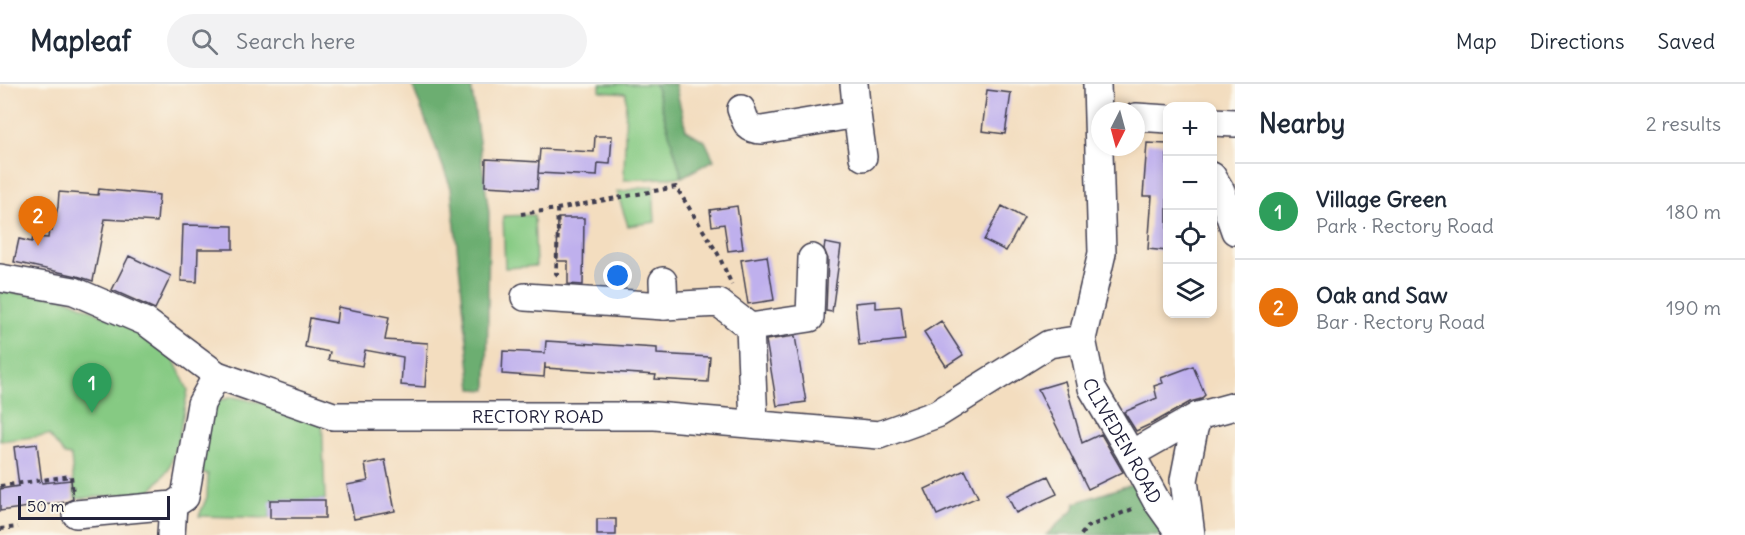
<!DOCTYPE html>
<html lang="en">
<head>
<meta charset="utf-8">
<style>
  :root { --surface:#fff; --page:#f2f2f3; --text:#1f2937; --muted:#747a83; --line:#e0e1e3; --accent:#b5179e }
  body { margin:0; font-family:Delius,sans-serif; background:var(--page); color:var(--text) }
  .controls { position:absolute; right:18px; top:18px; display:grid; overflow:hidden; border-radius:12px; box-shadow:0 3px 9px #0003 }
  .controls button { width:54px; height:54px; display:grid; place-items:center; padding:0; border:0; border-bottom:2px solid var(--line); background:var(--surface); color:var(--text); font:30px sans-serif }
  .compass { position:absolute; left:1091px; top:18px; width:54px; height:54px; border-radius:50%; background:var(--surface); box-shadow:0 3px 9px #0003; rotate:186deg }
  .scale { position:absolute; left:18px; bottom:15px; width:152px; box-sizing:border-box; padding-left:6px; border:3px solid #22223b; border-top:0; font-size:16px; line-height:21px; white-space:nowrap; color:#22223b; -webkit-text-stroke:4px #fbf7ec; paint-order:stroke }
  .you { position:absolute; left:618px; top:192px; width:21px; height:21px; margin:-15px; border:4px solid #fff; border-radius:50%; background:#1a73e8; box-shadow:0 0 0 9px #1a73e833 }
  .badge { display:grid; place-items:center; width:39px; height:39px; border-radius:50%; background:var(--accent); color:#fff; font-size:20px; font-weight:700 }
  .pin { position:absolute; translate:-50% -50px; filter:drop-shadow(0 2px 3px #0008) }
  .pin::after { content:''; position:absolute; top:32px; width:21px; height:18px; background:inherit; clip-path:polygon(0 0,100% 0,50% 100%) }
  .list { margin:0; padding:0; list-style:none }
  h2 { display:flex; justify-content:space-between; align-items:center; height:78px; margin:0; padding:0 24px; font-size:26px }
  h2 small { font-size:20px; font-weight:400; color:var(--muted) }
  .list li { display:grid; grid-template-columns:39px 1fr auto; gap:18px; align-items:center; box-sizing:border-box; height:96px; padding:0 24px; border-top:2px solid var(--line) }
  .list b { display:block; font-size:22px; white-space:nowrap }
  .list p { margin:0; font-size:20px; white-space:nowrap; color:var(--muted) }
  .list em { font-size:20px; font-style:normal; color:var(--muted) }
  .icon { flex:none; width:33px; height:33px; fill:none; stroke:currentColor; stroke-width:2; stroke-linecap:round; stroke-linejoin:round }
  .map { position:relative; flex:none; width:1235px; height:451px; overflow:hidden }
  header { display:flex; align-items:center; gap:36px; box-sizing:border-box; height:84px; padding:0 30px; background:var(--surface); border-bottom:2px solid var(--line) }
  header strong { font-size:28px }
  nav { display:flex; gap:33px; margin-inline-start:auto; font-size:21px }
  .search { width:420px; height:54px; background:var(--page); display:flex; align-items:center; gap:15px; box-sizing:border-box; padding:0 21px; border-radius:33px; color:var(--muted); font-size:22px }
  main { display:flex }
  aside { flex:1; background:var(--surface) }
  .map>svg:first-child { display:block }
  .green { fill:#86ca83; stroke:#54765f; stroke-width:1.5 }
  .forest { fill:#6cae71; stroke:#476856; stroke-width:1.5 }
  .building { fill:#bfb0ed }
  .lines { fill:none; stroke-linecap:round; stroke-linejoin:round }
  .minor-casing { stroke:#413e4f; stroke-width:30 }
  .path { stroke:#413e4f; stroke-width:4; stroke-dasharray:4.5 4.5; stroke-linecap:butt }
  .minor { stroke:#fff; stroke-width:27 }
  .labels { text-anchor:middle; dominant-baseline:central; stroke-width:4.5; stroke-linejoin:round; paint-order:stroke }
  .street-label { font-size:18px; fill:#22223b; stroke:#fbf7ec }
</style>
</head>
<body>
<header>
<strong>Mapleaf</strong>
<div class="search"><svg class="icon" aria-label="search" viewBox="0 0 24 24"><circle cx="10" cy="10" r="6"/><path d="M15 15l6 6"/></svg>Search here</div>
<nav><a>Map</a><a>Directions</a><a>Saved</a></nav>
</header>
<main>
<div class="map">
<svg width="1235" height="451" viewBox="0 0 1235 451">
  <rect width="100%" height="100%" fill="#fbf7ec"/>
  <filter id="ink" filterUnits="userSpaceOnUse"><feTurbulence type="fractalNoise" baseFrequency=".0167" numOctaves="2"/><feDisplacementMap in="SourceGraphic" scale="12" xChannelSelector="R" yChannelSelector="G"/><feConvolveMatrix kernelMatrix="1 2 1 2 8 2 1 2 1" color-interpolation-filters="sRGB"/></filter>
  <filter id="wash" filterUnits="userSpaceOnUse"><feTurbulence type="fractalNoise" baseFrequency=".008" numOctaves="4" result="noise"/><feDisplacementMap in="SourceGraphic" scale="24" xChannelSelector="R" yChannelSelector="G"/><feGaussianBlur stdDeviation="1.35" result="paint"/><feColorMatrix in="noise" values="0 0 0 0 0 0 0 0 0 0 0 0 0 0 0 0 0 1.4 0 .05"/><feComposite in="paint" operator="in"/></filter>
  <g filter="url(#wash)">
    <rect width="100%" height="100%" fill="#f3ddbf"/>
    <path class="green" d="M600,0H655L682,93L624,96L626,9L600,7Z
      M653,102L655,138L628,142L617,108Z
      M534,131L536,182L505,184L503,132Z
      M0,207L65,214L166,259L188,306L179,352L169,385L150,408L75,415L71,372L65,371L49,351L0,357Z
      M233,313L322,331L325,416H271L270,434L199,432L207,413L208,390L200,389L205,333L217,317Z"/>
    <path class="forest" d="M412,0H471L489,129L487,306L472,305L451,104Z
      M655,0H675L686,46L705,57L714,76L682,93Z
      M1137,396L1176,451H1046L1074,425L1075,419L1132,400Z"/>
    <g id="blocks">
      <path class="building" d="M987,6L1011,9L1005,50L982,47Z
        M595,52H612L610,80L598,79L597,92L538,89L540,65L594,68Z
        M1147,59L1167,60V167L1148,165L1152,112H1143Z
        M486,75L539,78L537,105L485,102Z
        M99,105L159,111L157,138L105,135L93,197L77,192L14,178L19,155L32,158L33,153L48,154L49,146L52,147L58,123L59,108L98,111Z
        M737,122L743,165L728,167L724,140L712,142L710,126Z
        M1002,122L1024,134L1006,167L984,156Z
        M558,134H584L583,201L568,200V177H557Z
        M183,141L233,142V165H198L197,198L181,197Z
        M825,159L841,162L832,228L826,227L828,175L824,165Z
        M129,172L171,192L155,225L112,206Z
        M767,172L774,216L748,220L741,176Z
        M876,217V224L901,222L905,256L859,261L855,219Z
        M338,223L389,233L385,256L428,259L425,303L401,301L403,273L365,266L362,282L328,276L330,268L305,263L310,234L336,239Z
        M941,237L963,271L946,282L924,248Z
        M795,252L806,318L777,322L766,256Z
        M546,257L657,264V270L710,273L708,298L655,295L656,291L545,284V279L544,293L502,290L503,267L545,269Z
        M1193,282L1205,311L1201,315L1190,318L1153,339L1136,347L1124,328L1157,314L1154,302L1163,299L1161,294Z
        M1065,297L1082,359L1101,350L1123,388L1088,405L1038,305Z
        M37,360L42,399L71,396L73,415L66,418L0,427V405L19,402L14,363Z
        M385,376L395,427L354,435L347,401L368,397L365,380Z
        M965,386L978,413L937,431L925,405Z
        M1048,392L1057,410L1016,429L1007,411Z
        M270,416H325V434H270Z
        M597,435H616V451H597Z"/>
    </g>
  </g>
  <g filter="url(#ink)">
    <use href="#blocks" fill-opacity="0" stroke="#413e4f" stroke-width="1.5"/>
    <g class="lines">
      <g class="minor-casing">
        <g id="minor">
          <path d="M854,0L857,30L863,73"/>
          <path id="s1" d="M1097,0L1102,169L1082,255L1092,304L1131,370L1156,416L1181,451"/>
          <path d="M741,25C746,38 746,46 762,46L857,30"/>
          <path d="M1136,33L1168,35"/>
          <path d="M1212,38L1235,39"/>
          <path d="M1212,92L1221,107L1235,147"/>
          <path id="s2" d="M0,194L74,207L146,238L217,291L333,332H655L879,351L937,330L1049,260L1082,255"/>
          <path d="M663,197L664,222"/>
          <path d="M525,213L664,222L719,219L750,243L754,340"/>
          <path d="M750,243L810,234L812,174"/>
          <path d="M1131,370L1198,332L1235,322"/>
          <path d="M76,430L173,421L185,413L201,320L217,291"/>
          <path d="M171,451L173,421"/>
          <path d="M1191,451L1184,396L1194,345L1198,332"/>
        </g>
      </g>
      <path class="path" d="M557,125L558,147L556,189L558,191
        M521,130L557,125L676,103L718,170L732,201
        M0,402L71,392L73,409
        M0,445L18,443
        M1081,451L1087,443L1135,424"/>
      <use href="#minor" class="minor"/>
    </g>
  </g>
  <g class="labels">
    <g class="street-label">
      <text stroke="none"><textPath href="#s2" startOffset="570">RECTORY ROAD</textPath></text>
      <text stroke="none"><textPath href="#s1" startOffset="368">CLIVEDEN ROAD</textPath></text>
    </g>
  </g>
</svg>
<div class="controls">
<button>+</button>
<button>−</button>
<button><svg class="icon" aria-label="locate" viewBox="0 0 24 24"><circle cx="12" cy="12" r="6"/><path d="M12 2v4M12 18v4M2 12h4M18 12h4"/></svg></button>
<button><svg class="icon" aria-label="layers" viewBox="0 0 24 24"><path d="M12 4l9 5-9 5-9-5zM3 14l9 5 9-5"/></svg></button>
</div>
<svg class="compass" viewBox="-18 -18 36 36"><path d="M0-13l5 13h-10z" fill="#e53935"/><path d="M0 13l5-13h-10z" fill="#747a83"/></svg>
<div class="scale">50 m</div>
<div class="you"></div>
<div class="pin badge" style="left:92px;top:329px;background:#2e9e5b">1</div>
<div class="pin badge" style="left:38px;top:162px;background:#e8710a">2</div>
</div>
<aside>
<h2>Nearby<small>2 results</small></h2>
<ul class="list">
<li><span class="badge" style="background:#2e9e5b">1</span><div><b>Village Green</b><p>Park · Rectory Road</p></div><em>180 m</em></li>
<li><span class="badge" style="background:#e8710a">2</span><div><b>Oak and Saw</b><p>Bar · Rectory Road</p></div><em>190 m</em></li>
</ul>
</aside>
</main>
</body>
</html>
